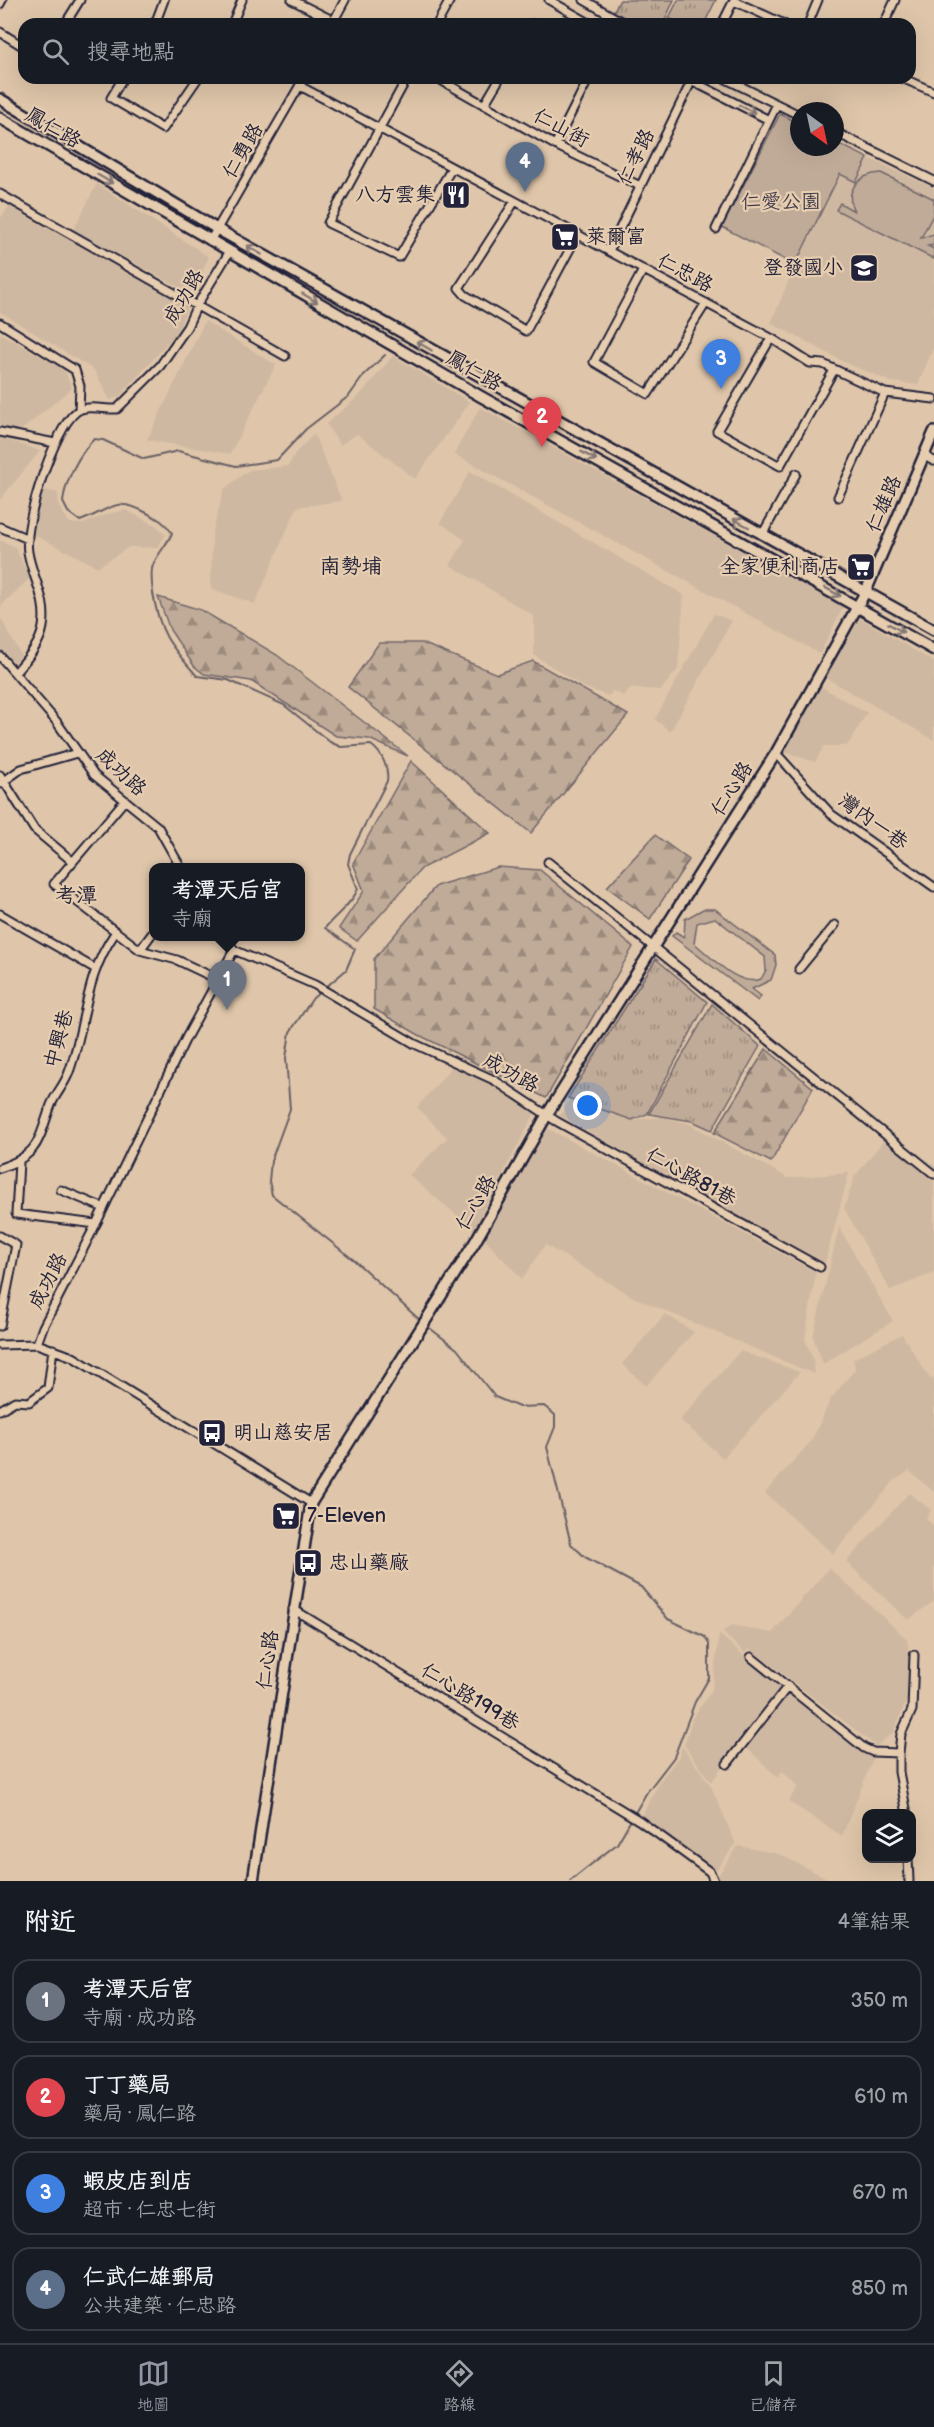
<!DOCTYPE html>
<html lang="zh-TW">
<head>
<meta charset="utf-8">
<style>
  :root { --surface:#171b24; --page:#20242c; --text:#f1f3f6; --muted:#9ea1a6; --line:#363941; --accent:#9495a2 }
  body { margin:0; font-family:"Balsamiq Sans","LXGW WenKai TC",sans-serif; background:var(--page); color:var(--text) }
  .controls { position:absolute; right:18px; bottom:18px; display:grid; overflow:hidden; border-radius:12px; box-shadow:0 6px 24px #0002 }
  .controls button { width:54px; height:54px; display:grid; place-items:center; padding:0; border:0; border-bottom:2px solid var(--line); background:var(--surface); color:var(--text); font:30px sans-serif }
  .compass { position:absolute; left:790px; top:102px; width:54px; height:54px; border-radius:50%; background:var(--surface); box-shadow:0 6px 24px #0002; rotate:147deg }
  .you { position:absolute; left:588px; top:1106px; width:21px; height:21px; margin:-15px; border:4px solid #fff; border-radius:50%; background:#1a73e8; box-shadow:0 0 0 9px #1a73e833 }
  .badge { display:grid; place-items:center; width:39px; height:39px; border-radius:50%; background:var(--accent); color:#fff; font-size:20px; font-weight:700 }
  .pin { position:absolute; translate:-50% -50px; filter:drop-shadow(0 2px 3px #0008) }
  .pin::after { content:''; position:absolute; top:32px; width:21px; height:18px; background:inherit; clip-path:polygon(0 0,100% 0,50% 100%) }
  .popup { position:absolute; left:149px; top:863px; width:156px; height:78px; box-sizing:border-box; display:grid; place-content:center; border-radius:12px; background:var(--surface); filter:drop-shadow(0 2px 4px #0005); font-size:20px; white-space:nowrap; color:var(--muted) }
  .popup b { font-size:22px; color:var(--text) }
  .popup::after { content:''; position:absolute; left:50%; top:100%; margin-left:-12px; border:12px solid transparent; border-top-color:var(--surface) }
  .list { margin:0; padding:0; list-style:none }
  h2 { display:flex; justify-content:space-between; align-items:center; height:78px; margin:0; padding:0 24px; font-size:26px }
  h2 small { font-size:20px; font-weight:400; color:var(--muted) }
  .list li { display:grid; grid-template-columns:39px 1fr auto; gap:18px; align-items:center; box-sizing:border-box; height:84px; margin:0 12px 12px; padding:0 12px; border:2px solid var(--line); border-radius:18px }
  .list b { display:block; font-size:22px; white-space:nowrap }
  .list p { margin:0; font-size:20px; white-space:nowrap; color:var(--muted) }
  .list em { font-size:20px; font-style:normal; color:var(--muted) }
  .icon { flex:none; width:33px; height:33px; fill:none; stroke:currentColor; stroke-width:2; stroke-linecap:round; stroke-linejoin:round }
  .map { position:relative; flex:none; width:934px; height:1881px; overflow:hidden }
  .search { position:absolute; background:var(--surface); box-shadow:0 6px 24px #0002; left:18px; right:18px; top:18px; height:66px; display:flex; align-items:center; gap:15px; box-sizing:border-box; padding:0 21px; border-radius:18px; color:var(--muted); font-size:22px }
  .sheet { height:462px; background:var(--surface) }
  nav { display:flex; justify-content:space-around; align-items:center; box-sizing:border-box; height:84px; border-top:2px solid var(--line); background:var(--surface); font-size:16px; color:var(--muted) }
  nav a { display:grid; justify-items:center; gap:3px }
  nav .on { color:var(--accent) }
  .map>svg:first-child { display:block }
  .built { fill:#cfb8a1 }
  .grass { fill:url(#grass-tufts); stroke:#71666a; stroke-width:1.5 }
  .forest { fill:url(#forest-firs); stroke:#71666a; stroke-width:1.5 }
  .park { fill:#c0ab98; stroke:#71666a; stroke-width:1.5; fill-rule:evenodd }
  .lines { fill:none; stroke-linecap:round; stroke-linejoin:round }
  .stream { stroke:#696066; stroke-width:2 }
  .street-casing { stroke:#22223b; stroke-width:11 }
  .secondary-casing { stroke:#22223b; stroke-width:14 }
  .street { stroke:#e7cdaf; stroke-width:7 }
  .secondary { stroke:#e7cdaf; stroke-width:9 }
  .oneway { stroke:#847875 }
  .labels { text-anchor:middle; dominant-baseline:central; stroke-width:4.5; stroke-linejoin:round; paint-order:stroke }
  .street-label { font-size:20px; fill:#22223b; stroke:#e7cdaf }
  .poi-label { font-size:20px; fill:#22223b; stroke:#e7cdaf; text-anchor:start }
  .park-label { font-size:20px; fill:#423d4e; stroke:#e7cdaf }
  .neighbourhood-label { font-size:21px; fill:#22223b; stroke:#e7cdaf }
</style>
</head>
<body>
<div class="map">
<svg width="934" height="1881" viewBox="0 0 934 1881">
  <defs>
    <pattern id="grass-tufts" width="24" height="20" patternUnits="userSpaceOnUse" patternTransform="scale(1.5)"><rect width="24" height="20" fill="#c0ab98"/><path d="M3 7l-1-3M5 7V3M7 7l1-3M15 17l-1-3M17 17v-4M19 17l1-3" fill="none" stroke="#9c8b7d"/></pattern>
    <pattern id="forest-firs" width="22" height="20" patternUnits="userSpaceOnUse" patternTransform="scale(1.5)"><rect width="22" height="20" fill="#c0ab98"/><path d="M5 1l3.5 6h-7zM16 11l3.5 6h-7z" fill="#9c8b7d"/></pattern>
  </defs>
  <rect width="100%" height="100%" fill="#dfc6aa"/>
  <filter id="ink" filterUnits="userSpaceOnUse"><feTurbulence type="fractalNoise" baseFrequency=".0167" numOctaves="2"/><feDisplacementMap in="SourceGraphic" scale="12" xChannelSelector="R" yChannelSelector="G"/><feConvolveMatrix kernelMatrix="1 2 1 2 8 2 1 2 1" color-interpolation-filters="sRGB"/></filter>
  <g filter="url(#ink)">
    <path class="built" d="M853,151L934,188V346L918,385L892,382L846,363L771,323L793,270Z
      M97,184L209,257L192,294L73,230Z
      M9,206L187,307L179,330L120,396L110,400L94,370L0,312V219Z
      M205,321L276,365L230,454L147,440Z
      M0,333L64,369L72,388L18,433L0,426Z
      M393,356L470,402L415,479L357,434L340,445L326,424L359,396Z
      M480,407L843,607L820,654L454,454Z
      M314,434L342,501L297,507L255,604L211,589L212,534L224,489L249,470L288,466L295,453Z
      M0,437L40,451L0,500Z
      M470,471L684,595L678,669L661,690L630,688L623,696L613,691L608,696L583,687L534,655V616L450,565L465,540L440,523Z
      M41,489L58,493L59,507L70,523L83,524L107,514L126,510L157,526L166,535L157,548L129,547L98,567L34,535Z
      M0,540L15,547L30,578L0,607Z
      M714,614L732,621L670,732L655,719Z
      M0,617L21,655L14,665L0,648Z
      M860,618L934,662V740L824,677Z
      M820,686L867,713L847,746H824L815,762L784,752Z
      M452,1067L495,1086L535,1112L474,1230L409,1175L447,1138L417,1107Z
      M570,1099L628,1120L662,1117L688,1123L788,1178L849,1173L825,1263L560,1116Z
      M547,1128L816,1272L805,1339L813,1359L814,1374L635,1298L545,1245L522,1279L483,1238Z
      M884,1140L934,1182V1273L890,1290L844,1208L855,1176Z
      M839,1227L893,1321L823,1364L813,1337Z
      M665,1314L694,1332L646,1386L622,1364Z
      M902,1334L930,1379L934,1377V1492L909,1471L894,1481L833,1554L765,1493L812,1440L830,1400L855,1369L853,1359Z
      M740,1351L800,1372L723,1458L680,1420Z
      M909,1493L931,1510L926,1519L934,1526V1601L908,1620L846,1562Z
      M829,1568L907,1639L910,1659L907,1699L894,1732L876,1746L750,1649L745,1653L722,1632L732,1625L772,1633Z
      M719,1634L781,1688L711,1782L684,1745L693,1717L712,1690Z
      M789,1692L873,1759L842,1836L788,1801L798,1787L782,1771L778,1778L747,1748Z
      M682,1746L711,1786L736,1844L716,1870L641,1817L660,1781L680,1755Z
      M738,1846L779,1854L833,1881H714Z"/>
    <path class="grass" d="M620,0H674L663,24H634L613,12Z
      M678,0H716L704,24H680L669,18Z
      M656,959L707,1002L647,1114L632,1120L568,1098Z
      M712,1004L760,1046L712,1130L692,1121L649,1114Z"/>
    <path class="forest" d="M158,597L201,610L277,655L408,756L369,739L336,736L251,681L204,674L194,666L170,630Z
      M379,643H422L497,674L533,661L628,715L531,833L348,687Z
      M411,761L490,833L422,868L357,941L339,928L364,891L353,863Z
      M655,835L689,860L650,919L607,887Z
      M498,867L540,870L633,947L546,1098L419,1035L374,1009V959L436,886Z
      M766,1049L813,1088L771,1162L714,1133Z"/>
    <path class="park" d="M780,114L799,123V147H835V142L868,158L856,182L840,174L795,265L722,227Z
      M881,173L934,199V213L921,238L934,234V245L928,246L934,249V259L836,210L840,203L854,211C843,190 860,174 881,173Z
      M703,909H715L775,955L776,965L771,980L752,989L761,996L758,1001L672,936L676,932L684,937L685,919ZM715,918L765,957L766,970L761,979C738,988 712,957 694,943L697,923Z"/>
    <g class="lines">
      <path class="stream" d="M385,355L364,375L349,396L306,429L277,460L236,466L178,451L144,459L103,440L94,439C79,454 65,481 63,502L68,512L80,521C111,510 114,495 147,513C158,519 165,522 172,533C167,545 158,553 153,565C150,573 152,584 153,593C160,635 170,645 197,676L228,680L284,705L330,742L341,747L371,745C382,753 389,768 387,781L350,854L348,864L358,889C352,904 335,915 325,928L355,949L346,970L313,998L290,1032L286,1058L290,1109L271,1161L269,1181L272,1195L355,1261L422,1322
        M427,1326L457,1349L495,1397L519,1407L544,1406L555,1415V1427L547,1447L571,1544L585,1557L641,1587L668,1619L705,1637L709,1644V1678L695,1702L674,1757L647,1792L617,1844L570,1881"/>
      <g class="street-casing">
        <path id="street" d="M292,0L334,21
          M549,0L591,24
          M584,0L626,24
          M734,1L784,24
          M0,4L2,0
          M65,24L80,0
          M155,24L164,0
          M232,24L242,0
          M332,24L345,0
          M437,24L450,0
          M532,24H533
          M722,24L734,0
          M808,24L818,0
          M884,24L895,0
          M0,32L24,47
          M123,78L111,98L163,129L198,78
          M407,78L328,223L399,257L452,168
          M437,78L555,145L640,186
          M686,78L769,120
          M724,78L799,115
          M902,78L934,92
          M300,86L771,338L810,363L823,364L885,393L934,399
          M484,105L500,78
          M835,132L934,181
          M555,145L589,78
          M0,194L285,356
          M515,201L459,288L465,295L526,331L578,234
          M716,229L777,104
          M210,241L304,78
          M609,251L693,78
          M643,270L594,362L648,394L706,303
          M0,323L75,370L80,386L79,410
          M771,338L717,431L780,466L834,370
          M0,432L55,443
          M924,456L934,461
          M838,497L885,393
          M0,527L28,539
          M762,535L796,474
          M0,656L56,721L94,775L158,827L181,868
          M15,673C26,660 40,645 43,627C48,599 32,578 28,552C23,524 54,429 76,412C86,404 105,410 117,409L160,366L187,327L197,305L230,251
          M776,753L831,814L934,887
          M0,775L34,829L72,861
          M0,784L21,769L77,753
          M125,800L54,884L140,950L177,960L217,979
          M548,862L934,1174
          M0,914L94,968
          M225,936L234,950L315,985L415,1044L494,1080L556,1121L820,1267
          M140,950L154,931
          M799,969L835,925
          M19,1162L16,1214L96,1224
          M0,1168C40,1155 38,1140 51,1105C56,1093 65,1084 69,1072C87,1023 83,979 115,933
          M61,1190L104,1208
          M0,1236L16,1245L0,1326
          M37,1344L43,1327L96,1224L186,1038L234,950
          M0,1345L37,1344L73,1357L311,1503
          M0,1410L15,1401L29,1402L48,1388L53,1349
          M293,1609L640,1821L710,1872L714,1881
          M751,1657L864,1748L873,1752L899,1753
          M727,1764L788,1686
          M907,1814L899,1772V1753L901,1734L912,1710L914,1655
          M908,1858L909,1881"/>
      </g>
      <g class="secondary-casing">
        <path id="secondary" d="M0,99L217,229L934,630
          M0,118L480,396L934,650
          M253,1881L311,1503L475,1242L548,1113L776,753L866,591L934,432"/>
      </g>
      <use href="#street" class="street"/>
      <use href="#secondary" class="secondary"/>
    </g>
    <defs><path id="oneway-shaft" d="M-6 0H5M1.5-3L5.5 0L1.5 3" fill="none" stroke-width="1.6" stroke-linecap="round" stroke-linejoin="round" transform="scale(1.5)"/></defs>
    <g class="oneway">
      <use href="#oneway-shaft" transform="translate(747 109) rotate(27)"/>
      <use href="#oneway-shaft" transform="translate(105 179) rotate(30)"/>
      <use href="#oneway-shaft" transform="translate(254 250) rotate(-150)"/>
      <use href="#oneway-shaft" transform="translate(310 298) rotate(30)"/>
      <use href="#oneway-shaft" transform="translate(424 346) rotate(-150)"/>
      <use href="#oneway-shaft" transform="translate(589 456) rotate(29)"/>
      <use href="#oneway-shaft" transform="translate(741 523) rotate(-152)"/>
      <use href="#oneway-shaft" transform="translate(833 592) rotate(29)"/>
      <use href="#oneway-shaft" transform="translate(896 628) rotate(30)"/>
    </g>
  </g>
  <defs>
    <g id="restaurant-square" transform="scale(1.5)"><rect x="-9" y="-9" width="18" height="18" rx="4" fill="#22223b" stroke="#e7cdaf"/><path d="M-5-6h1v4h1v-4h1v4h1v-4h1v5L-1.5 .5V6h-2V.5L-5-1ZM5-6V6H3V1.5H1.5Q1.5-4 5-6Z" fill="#fff"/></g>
    <g id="supermarket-square" transform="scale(1.5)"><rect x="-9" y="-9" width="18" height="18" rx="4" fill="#22223b" stroke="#e7cdaf"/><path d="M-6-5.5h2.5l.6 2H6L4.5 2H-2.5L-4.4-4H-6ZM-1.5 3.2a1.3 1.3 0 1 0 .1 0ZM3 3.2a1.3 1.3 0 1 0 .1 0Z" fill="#fff"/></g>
    <g id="school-square" transform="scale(1.5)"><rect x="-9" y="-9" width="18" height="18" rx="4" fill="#22223b" stroke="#e7cdaf"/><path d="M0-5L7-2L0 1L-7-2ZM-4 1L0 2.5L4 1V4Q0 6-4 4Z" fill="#fff"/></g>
    <g id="bus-square" transform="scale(1.5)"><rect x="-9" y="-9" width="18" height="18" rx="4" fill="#22223b" stroke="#e7cdaf"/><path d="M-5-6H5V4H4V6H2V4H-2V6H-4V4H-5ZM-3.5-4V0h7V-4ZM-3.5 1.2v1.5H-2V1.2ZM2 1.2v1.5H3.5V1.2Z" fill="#fff"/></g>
  </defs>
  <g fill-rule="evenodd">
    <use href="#restaurant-square" x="456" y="195"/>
    <use href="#supermarket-square" x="565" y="237"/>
    <use href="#school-square" x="864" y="268"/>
    <use href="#supermarket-square" x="861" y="567"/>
    <use href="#bus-square" x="212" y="1433"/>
    <use href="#supermarket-square" x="286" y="1516"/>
    <use href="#bus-square" x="308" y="1563"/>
  </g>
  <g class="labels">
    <g class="street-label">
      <text transform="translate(53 128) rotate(30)">鳳仁路</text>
      <text transform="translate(561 128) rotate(28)">仁山街</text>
      <text transform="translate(243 151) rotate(-60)">仁勇路</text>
      <text transform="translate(636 157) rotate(-64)">仁孝路</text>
      <text transform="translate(685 273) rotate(28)">仁忠路</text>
      <text transform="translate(184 297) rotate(-60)">成功路</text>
      <text transform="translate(474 371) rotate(30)">鳳仁路</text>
      <text transform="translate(884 504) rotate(-67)">仁雄路</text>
      <text transform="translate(121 772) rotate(43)">成功路</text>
      <text transform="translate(732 789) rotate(-58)">仁心路</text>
      <text transform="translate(873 822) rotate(36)">灣內一巷</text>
      <text transform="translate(59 1039) rotate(-75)">中興巷</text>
      <text transform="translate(511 1073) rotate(29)">成功路</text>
      <text transform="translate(691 1177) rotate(29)">仁心路81巷</text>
      <text transform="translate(476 1203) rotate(-60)">仁心路</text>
      <text transform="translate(48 1281) rotate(-63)">成功路</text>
      <text transform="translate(268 1660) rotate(-83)">仁心路</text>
      <text transform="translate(470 1697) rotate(31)">仁心路199巷</text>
    </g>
    <g class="poi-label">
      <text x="435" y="195" text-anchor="end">八方雲集</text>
      <text x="586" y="237">萊爾富</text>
      <text x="843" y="268" text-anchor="end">登發國小</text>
      <text x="840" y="567" text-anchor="end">全家便利商店</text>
      <text x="233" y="1433">明山慈安居</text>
      <text x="307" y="1516">7-Eleven</text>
      <text x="329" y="1563">忠山藥廠</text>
    </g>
    <g class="park-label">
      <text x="781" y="202">仁愛公園</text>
    </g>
    <g class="neighbourhood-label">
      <text x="351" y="566">南勢埔</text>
      <text x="76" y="895">考潭</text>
    </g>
  </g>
</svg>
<div class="controls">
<button><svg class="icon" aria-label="layers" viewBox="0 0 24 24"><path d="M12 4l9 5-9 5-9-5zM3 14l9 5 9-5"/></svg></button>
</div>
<svg class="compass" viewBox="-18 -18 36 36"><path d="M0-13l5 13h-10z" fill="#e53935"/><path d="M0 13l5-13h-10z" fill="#9ea1a6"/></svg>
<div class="you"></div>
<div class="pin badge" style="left:227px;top:1010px;background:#6b7280">1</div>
<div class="popup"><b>考潭天后宮</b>寺廟</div>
<div class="pin badge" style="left:542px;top:447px;background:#e0444e">2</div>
<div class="pin badge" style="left:721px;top:389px;background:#3f7fe0">3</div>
<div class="pin badge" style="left:525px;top:192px;background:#5c6f8a">4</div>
<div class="search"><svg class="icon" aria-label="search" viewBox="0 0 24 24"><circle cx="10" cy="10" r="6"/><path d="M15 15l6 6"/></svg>搜尋地點</div>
</div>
<section class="sheet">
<h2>附近<small>4筆結果</small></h2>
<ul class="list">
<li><span class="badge" style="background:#6b7280">1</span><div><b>考潭天后宮</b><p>寺廟 · 成功路</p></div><em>350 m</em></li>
<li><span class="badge" style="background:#e0444e">2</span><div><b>丁丁藥局</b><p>藥局 · 鳳仁路</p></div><em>610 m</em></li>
<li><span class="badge" style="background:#3f7fe0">3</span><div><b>蝦皮店到店</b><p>超市 · 仁忠七街</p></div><em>670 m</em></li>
<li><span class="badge" style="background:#5c6f8a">4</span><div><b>仁武仁雄郵局</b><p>公共建築 · 仁忠路</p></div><em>850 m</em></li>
</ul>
</section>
<nav>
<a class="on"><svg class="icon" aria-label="map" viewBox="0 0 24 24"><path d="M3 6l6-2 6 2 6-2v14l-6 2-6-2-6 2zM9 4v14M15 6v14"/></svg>地圖</a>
<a><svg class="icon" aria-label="directions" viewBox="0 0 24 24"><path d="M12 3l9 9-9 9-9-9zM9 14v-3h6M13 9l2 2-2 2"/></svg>路線</a>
<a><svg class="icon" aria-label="saved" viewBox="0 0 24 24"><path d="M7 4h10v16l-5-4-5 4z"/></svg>已儲存</a>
</nav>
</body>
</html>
